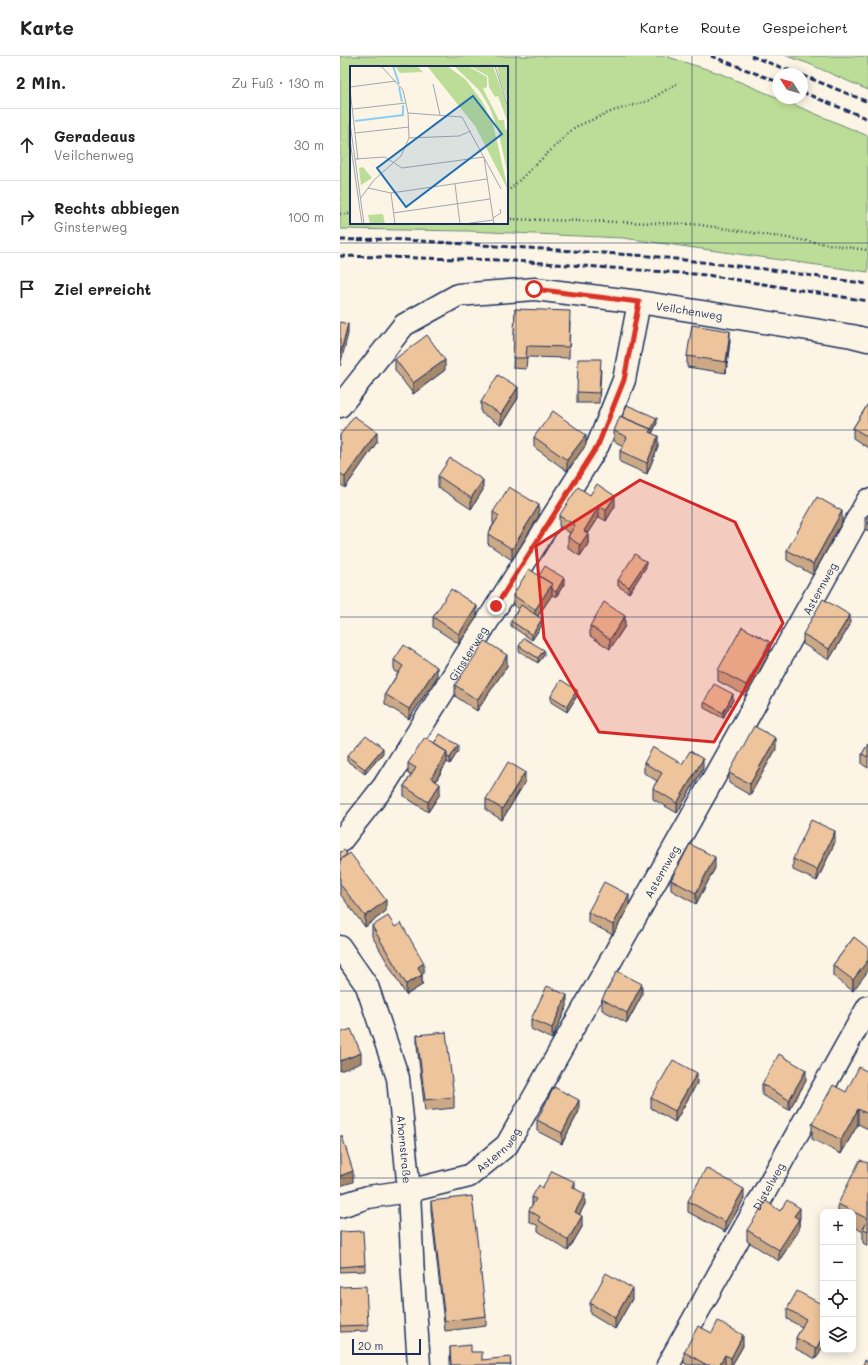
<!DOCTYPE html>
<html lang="de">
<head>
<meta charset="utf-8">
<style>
  :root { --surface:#fff; --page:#f6f6f6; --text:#222; --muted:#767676; --line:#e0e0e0 }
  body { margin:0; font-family:Mali,sans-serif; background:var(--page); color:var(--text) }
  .controls { position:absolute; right:12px; bottom:12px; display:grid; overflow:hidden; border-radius:8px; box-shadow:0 2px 10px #0003 }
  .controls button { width:36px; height:36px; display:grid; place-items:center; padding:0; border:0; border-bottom:1px solid var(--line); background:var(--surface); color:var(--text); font:20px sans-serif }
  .compass { position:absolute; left:432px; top:12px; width:36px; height:36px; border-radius:50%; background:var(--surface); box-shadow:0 2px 10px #0003; rotate:307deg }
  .scale { position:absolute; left:12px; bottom:10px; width:69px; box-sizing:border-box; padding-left:4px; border:2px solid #1b2f5e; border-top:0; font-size:11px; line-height:14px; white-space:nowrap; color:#1b2f5e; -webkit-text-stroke:3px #fcf5e5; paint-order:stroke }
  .stop { position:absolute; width:12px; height:12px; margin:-9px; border:3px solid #d93025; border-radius:50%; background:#fff }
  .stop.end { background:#d93025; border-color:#fff; box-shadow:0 1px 4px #0008 }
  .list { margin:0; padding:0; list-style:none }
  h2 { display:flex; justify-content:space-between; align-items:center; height:52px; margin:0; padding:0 16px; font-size:17px }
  h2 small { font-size:13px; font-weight:400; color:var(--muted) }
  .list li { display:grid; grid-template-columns:26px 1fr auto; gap:12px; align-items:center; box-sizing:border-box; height:72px; padding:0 16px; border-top:1px solid var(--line) }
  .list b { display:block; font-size:15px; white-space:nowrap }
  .list p { margin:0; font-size:13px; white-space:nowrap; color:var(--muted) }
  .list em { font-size:13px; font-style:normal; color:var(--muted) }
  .icon { flex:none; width:22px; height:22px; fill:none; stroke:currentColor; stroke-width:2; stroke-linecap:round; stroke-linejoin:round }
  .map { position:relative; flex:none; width:528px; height:1309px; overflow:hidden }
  header { display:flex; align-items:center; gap:24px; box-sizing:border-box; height:56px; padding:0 20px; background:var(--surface); border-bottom:1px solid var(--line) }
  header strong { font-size:19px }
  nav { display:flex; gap:22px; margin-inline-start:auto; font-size:14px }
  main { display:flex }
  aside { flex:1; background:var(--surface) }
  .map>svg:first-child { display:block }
  .green { fill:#bcdd97; stroke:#6c867a; fill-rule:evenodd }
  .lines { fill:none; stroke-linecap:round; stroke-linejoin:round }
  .street-casing { stroke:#1b2f5e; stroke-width:25 }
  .path { stroke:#1b2f5e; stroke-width:2.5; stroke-dasharray:1 3; stroke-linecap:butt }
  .street { stroke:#fcf5e5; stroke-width:22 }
  .rail { stroke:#1b2f5e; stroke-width:3; stroke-dasharray:6 3; stroke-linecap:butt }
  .wall { fill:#cca986; stroke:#1b2f5e }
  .shaded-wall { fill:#a6896d; stroke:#1b2f5e }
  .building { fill:#edc49c; stroke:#1b2f5e }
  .route { stroke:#d93025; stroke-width:5 }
  .marked { fill:#d62828; fill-opacity:0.2; stroke:#d62828; stroke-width:3; stroke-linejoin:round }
  .grid { fill:none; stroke:#1b2f5e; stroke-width:1; stroke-opacity:0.55 }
  .labels { text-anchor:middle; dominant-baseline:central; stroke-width:3; stroke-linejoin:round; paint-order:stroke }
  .street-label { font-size:11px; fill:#1b2f5e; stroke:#fcf5e5 }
  .inset-river { fill:none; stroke:#8ecff0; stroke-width:2 }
  .inset-road { fill:none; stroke:#a2a6af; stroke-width:1 }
  .view { fill:#1f6fb2; fill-opacity:0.15; stroke:#1f6fb2; stroke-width:2 }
  .inset-edge { fill:none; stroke:#1b2f5e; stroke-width:2 }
</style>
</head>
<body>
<header>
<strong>Karte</strong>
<nav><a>Karte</a><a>Route</a><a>Gespeichert</a></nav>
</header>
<main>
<aside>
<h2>2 Min.<small>Zu Fuß · 130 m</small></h2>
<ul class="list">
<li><svg class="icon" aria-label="ahead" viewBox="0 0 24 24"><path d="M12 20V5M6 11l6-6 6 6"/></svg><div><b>Geradeaus</b><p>Veilchenweg</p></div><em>30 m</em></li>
<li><svg class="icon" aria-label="right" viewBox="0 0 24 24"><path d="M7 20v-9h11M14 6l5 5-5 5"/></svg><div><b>Rechts abbiegen</b><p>Ginsterweg</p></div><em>100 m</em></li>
<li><svg class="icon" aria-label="arrive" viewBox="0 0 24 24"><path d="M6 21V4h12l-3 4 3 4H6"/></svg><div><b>Ziel erreicht</b></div></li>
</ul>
</aside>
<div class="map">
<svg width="528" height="1309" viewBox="0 0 528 1309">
  <rect width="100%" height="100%" fill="#fcf5e5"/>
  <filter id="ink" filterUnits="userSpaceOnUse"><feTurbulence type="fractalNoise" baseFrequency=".025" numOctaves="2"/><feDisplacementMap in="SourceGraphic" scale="8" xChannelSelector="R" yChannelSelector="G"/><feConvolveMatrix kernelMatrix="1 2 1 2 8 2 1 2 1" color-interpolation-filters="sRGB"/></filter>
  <g filter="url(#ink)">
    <path class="green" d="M0,0H325L379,17L528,80V216L283,182L128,175L0,173ZM11,11H167V167H11Z
      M446,0H528V34L467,7Z"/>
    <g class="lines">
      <g class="street-casing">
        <g id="street">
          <path id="s1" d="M0,350L64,269L118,239L195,233L299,246L512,280L528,284"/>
          <path id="s2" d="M0,786L44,730L258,389L284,324L299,246"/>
          <path id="s3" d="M0,891L27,930L58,1022L69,1135L73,1221L79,1309"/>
          <path id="s4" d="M0,1150L28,1141L69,1135L129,1120L167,1089L390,693L528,444"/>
          <path id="s5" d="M328,1309L528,951"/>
        </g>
      </g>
      <path class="path" d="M167,136L235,71L273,55L308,45L339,26
        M0,158H11
        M167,163L354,168L527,194"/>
      <use href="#street" class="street"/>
      <path class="rail" d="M371,0L438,26
        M411,0L459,18
        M462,19L528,46
        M462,36L528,63
        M0,184L50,183L309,200L432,214L528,228
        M0,200L161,204L367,219L528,245"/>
    </g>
    <path class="wall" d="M175,253L230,266L229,302L187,301L186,313L173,312Z
      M390,285L386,317L347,311V300Z
      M55,303L105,314L73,338L55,314Z
      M261,314L259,347H237V336Z
      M178,342L161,369L141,357V346Z
      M528,348V392L513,382V372Z
      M282,361L317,367L312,378L318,391L307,418L280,406V395L283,390L274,385V375Z
      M0,379L37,386L5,432L0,428Z
      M194,381L246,389L227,415L194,391Z
      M98,420L143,434L131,453L98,431Z
      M250,439L275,450L266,465L259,461L248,478V488L240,500L228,492V481L230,477L219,470V460Z
      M153,456L199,460L172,504L148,488V478L154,467H153Z
      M528,458V475L525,473V462Z
      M502,466L473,519L447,504V494Z
      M306,511L289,537L278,530V524Z
      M199,520L224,528L216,541L212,539L198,560L202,569L192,584L171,570V565L178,553L173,549V539Z
      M93,561H137L119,588L93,571Z
      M510,569L489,604L463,588V578Z
      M250,570H285L270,593L250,580Z
      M179,590L204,599L198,607L179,595Z
      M430,596L406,640L378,625V614Z
      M54,604L97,621L69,663L45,648V638L58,617L54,615Z
      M167,610L137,655L115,640V629Z
      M211,640H237L227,656L211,646Z
      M393,644L383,662L364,652V646Z
      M94,688L118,695L110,708L107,706L96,725L100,738L88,756L64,740V730L71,719L68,718V707Z
      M528,688V712L522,708V698Z
      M436,693L410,739L389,727V717Z
      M43,697L25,718L7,705V700Z
      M304,707L342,708L363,713L337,757L313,743V732L317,725L304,717Z
      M185,726L162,764L146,754V743Z
      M495,786L477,825L453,814V803Z
      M0,796L46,855L25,871L0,838Z
      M375,812L356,848L331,834V824Z
      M289,850L273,879L248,866V856Z
      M32,870L84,917L82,918V929L66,939L32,880Z
      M514,881L513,935L493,920V909Z
      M302,939L287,967L262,954V943Z
      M227,950L212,983L191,973V963Z
      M77,979L114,1041V1052L85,1055L77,990Z
      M528,1016V1073L518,1068L501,1098L472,1083V1068Z
      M466,1025L449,1054L422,1039V1028Z
      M357,1027L335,1066L311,1052V1042Z
      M239,1055L222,1088L197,1075V1064Z
      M528,1107V1190L523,1187V1176L513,1170V1156H498V1148Z
      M202,1132H235L245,1148L239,1159L242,1171L228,1195L198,1175V1170L189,1165V1154L192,1150V1141Z
      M404,1143L385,1176L348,1156V1145Z
      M91,1145L146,1260V1270L105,1275L91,1155Z
      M440,1155L460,1162L459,1165V1174L439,1205L407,1185V1174Z
      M0,1176L25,1209V1215L0,1216Z
      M0,1231L28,1269V1275L0,1276Z
      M292,1243L275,1273L250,1258V1247Z
      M483,1249L476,1303L456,1293V1282L462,1271L447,1263V1253Z
      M372,1277L403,1290L392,1309H348L344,1307V1296Z
      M110,1291L142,1304L171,1309H110Z"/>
    <path class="shaded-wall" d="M8,268V278L0,310V299Z
      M390,275V285L386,317V306Z
      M105,304V314L73,338V327Z
      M178,331V342L161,369V358Z
      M317,362V367L311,379L309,376Z
      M37,376V386L5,432V421Z
      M246,379V389L227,415V404Z
      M318,380V391L307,418V407Z
      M143,424V434L131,453V442Z
      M275,440V450L266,465V454Z
      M199,449V460L172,504V493Z
      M259,450V461L248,478V488L240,500V489L244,475Z
      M502,455V466L473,519V508Z
      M306,506V511L289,537V531Z
      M224,522V528L216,541V536Z
      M212,528V539L195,564V554Z
      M137,550V561L119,588V578Z
      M510,559V569L489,604V593Z
      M285,560V570L270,593V583Z
      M202,563V569L192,584V579Z
      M430,586V596L406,640V629Z
      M204,594V599L198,607V602Z
      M167,599V610L137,655V644Z
      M97,611V621L69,663V653Z
      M237,634V640L227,656V650Z
      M393,638V644L383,662V657Z
      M436,682V693L410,739V728Z
      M118,689V695L110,708V702Z
      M43,692V697L25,718V713Z
      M107,696V706L91,732V722Z
      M363,703V713L337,757V747Z
      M185,716V726L162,764V753Z
      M100,728V738L88,756V746Z
      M495,775V786L477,825V814Z
      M375,801V812L356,848V837Z
      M289,839V850L273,879V869Z
      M46,844V855L25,871V860Z
      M528,904V915L513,935V924Z
      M84,907V917L78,921V911Z
      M82,919V929L66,939V928Z
      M302,928V939L287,967V957Z
      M227,939V950L212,983V972Z
      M21,997V1007L0,1015V1005Z
      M466,1014V1025L449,1054V1044Z
      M357,1017V1027L335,1066V1055Z
      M239,1044V1055L222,1088V1077Z
      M518,1053V1068L501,1098V1084Z
      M13,1115V1126L0,1130V1120Z
      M235,1126V1136L232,1131Z
      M404,1133V1143L385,1176V1166Z
      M245,1138V1148L235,1167V1156Z
      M460,1152V1162L459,1165V1174L439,1205V1194L454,1160Z
      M242,1160V1171L228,1195V1184Z
      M292,1232V1243L275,1273V1262Z
      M403,1279V1290L392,1309H391V1302Z
      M483,1280V1290L476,1303V1293Z
      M385,1299V1309H379Z"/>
    <path class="building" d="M175,253L230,255L229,291L187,290L186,302H173Z
      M0,266L8,268L0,299Z
      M352,269L390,275L386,306L347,300Z
      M87,279L105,304L73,327L55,303Z
      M238,303H261L259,337L237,336Z
      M158,319L178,331L161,358L141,346Z
      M528,348V381L513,372Z
      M287,349L317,362L311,374V373L282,361Z
      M213,355L246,379L227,404L194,381Z
      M14,360L37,376L5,421L0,417V379Z
      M280,360L311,373L309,376L318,380L307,407L280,395L287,381L274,375Z
      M110,402L143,424L131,442L98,420Z
      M257,428L275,440L266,454L259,450L244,475L248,477L240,489L228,481L235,469L219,460L238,431L250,439Z
      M169,431L199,449L172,493L148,478L159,460L153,456Z
      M477,441L502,455L473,508L447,494Z
      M528,458V464L525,462Z
      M295,498L306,506L289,531L278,524Z
      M205,510L224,522L216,536L212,533V528L199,520Z
      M189,513L212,528L195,554L173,539Z
      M111,533L137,550L119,578L93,561Z
      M483,543L510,559L489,593L463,578Z
      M264,546L285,560L270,583L250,570Z
      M181,549L202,563L192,579L171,565Z
      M402,571L430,586L406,629L378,614Z
      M184,582L204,594L198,602L179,590Z
      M145,585L167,599L137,644L115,629Z
      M64,589L97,611L69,653L45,638L63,610L54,604Z
      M221,624L237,634L227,650L211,640Z
      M374,628L393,638L383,657L364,646Z
      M414,670L436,682L410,728L389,717Z
      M100,678L118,689L110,702L107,701V696L94,688Z
      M26,679L43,692L25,713L7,700Z
      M85,682L107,696L91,722L100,728L88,746L64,730L76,712L68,707Z
      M528,688V701L522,698Z
      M313,691L342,708L350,695L363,703L337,747L313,732L322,717L304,707Z
      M168,706L185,716L162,753L146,743Z
      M471,764L495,775L477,814L453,803Z
      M350,788L375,801L356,837L331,824Z
      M4,794L7,798L0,804V796Z
      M10,797L46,844L25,860L0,828V804Z
      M264,826L289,839L273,869L248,856Z
      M48,860L55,871L61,867L84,907L78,911L82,919L66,928L32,870Z
      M514,881L528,892V904L513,924L493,909Z
      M277,915L302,928L287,957L262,943Z
      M207,930L227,939L212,972L191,963Z
      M11,973L21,997L0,1005V977Z
      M106,976L114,1041L85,1044L77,979Z
      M439,998L466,1014L449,1044L422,1028Z
      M333,1004L357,1017L335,1055L311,1042Z
      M519,1011L528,1016V1058L518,1053L501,1084L472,1068L493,1029L506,1036Z
      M214,1031L239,1044L222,1077L197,1064Z
      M0,1080H2L13,1115L0,1120Z
      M520,1104L528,1107V1163L498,1148Z
      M366,1112L404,1133L385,1166L348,1145Z
      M212,1115L235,1126L232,1131L245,1138L235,1156L242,1160L228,1184L198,1164L200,1161L189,1154L196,1143L192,1141L199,1129L202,1132Z
      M132,1140L146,1260L105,1265L91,1145Z
      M447,1144L460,1152L454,1160L459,1163L439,1194L407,1174L426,1145L440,1155Z
      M528,1164V1175L523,1173Z
      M23,1175L25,1209L0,1211V1176Z
      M266,1217L292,1232L275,1262L250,1247Z
      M26,1230L28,1269L0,1270V1231Z
      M457,1235L483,1249V1280L476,1293L456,1282L466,1263L447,1253Z
      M378,1265L403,1279L391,1302L385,1299L379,1309H367L344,1296L358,1270L372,1277Z
      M131,1289V1296H142V1304L170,1301L171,1309H111L110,1291Z
      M525,1304L528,1306V1309H523Z"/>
  </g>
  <g class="lines" filter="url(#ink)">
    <path class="route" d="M156,550L258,389L284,324L299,246L194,233"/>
  </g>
  <path class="marked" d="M300,424L395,466L443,567L374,686L259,676L204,582L196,490Z"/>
  <path class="grid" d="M176,0V1309M352,0V1309M0,187H528M0,374H528M0,561H528M0,748H528M0,935H528M0,1122H528"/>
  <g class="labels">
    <g class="street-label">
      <text stroke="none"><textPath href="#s1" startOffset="398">Veilchenweg</textPath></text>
      <text stroke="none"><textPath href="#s4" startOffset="820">Asternweg</textPath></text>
      <text stroke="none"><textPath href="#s2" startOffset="228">Ginsterweg</textPath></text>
      <text stroke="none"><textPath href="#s4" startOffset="496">Asternweg</textPath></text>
      <text stroke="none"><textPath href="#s4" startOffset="172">Asternweg</textPath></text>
      <text stroke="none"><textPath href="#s3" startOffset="216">Ahornstraße</textPath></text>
      <text stroke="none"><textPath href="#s5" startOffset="205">Distelweg</textPath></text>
    </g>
  </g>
  <g transform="translate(10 10)">
    <rect width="158" height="158" fill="#fcf5e5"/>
    <path d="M45,0H67L73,6L50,7ZM77,0H97L115,13L132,35L143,58L158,124L125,60ZM104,0H118L137,11V21L133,23L149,54H154L155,63L158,65V109L148,64L139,40L129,24ZM120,0H143L158,41V57L148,30L145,31L139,21L138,10ZM147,0H158V36L150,15ZM13,101L22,112L11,119L9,102ZM33,148L35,158H20L18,149Z" fill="#bcdd97"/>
    <path class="inset-river" d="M43,0L49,18M49,21L52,36M5,55L53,49V39"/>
    <path class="inset-road" d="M145,0L158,41M83,18L90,49M0,21L46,15M0,23L8,94M3,43L56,37M58,47L112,51L151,123M0,57L14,158M5,67L59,61M59,72L109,70L121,65M0,74L12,158M5,93L35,91L52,102L134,91L144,158M105,118L110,158M18,122L41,127L137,113M41,127L45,158M10,133L24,114L51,90L59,72L58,47L53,24L31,0M43,147L140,133M143,152L151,147L150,143M114,158L143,154"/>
    <path class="view" d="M123,30L152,68L56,141L27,102Z"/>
    <rect width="158" height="158" class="inset-edge"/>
  </g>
</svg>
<div class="controls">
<button>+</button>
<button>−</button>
<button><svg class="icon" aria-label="locate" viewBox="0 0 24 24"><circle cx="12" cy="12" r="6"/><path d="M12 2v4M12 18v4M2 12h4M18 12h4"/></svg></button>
<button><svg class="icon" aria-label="layers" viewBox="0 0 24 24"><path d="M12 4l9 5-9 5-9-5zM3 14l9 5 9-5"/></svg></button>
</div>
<svg class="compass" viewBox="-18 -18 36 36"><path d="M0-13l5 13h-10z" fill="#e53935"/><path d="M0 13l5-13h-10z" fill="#767676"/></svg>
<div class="scale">20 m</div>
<div class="stop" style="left:194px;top:233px"></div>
<div class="stop end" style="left:156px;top:550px"></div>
</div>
</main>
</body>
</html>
